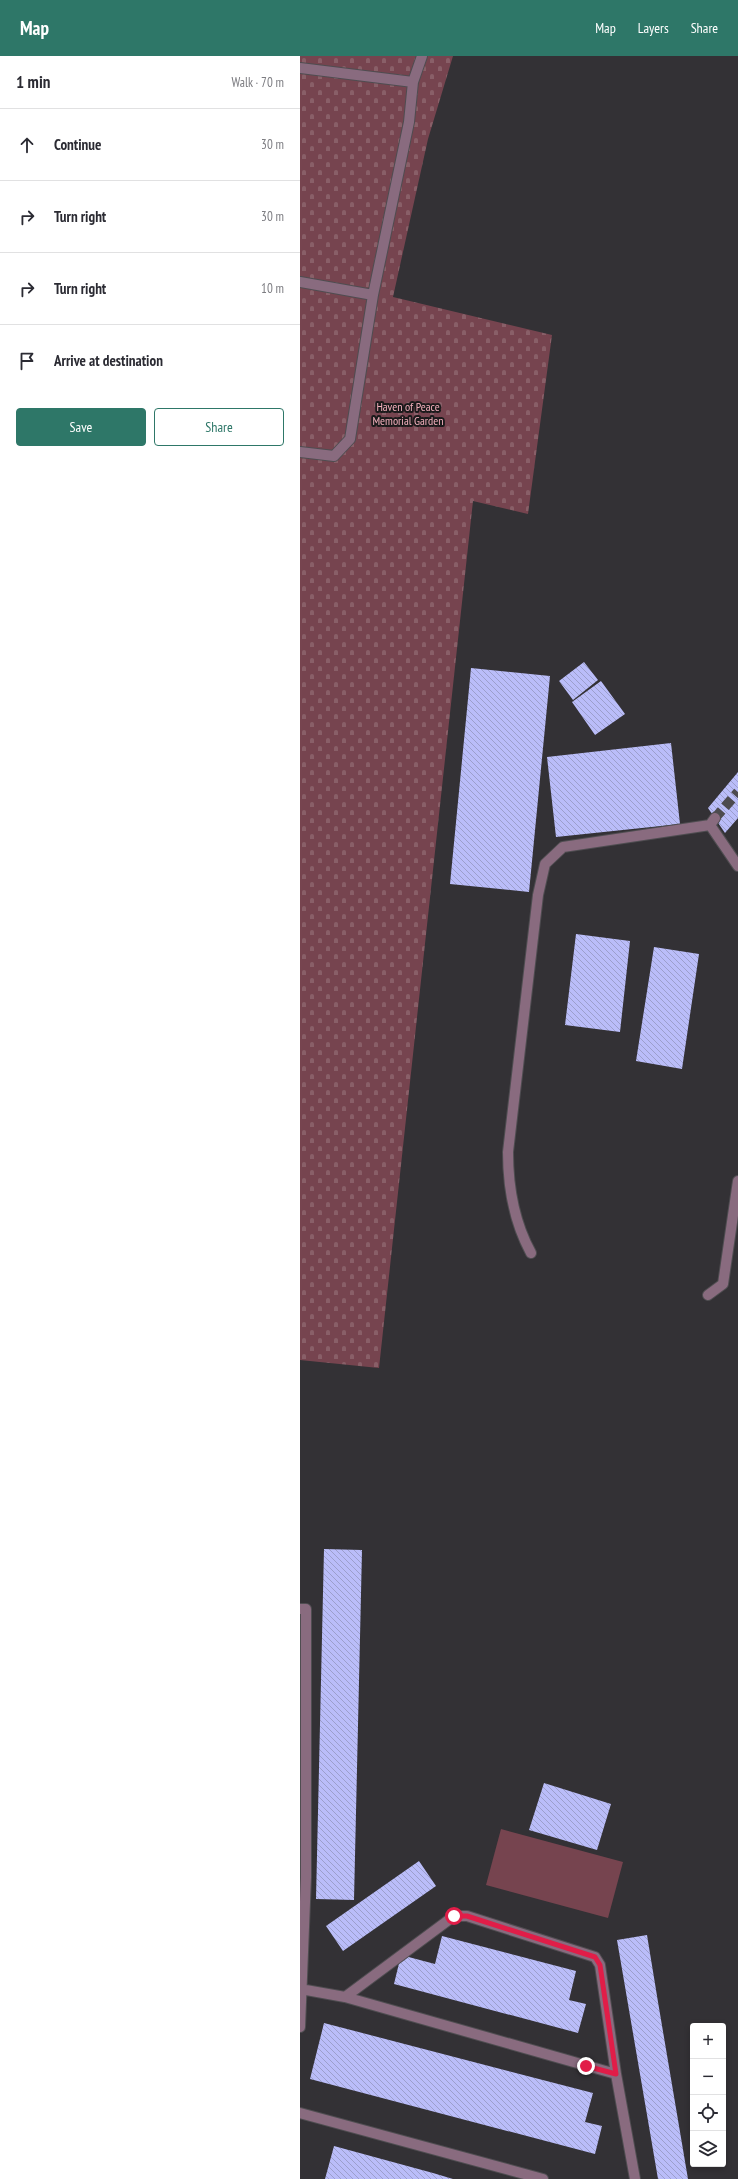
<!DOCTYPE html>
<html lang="en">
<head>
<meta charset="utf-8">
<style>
  :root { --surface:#fff; --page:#f7f7f7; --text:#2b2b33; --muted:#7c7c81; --line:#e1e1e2; --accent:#2e7768 }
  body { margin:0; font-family:"PT Sans Narrow",sans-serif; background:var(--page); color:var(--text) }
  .controls { position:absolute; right:12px; bottom:12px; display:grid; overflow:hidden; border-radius:4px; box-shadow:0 2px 6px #0003 }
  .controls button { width:36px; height:36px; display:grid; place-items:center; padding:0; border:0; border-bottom:1px solid var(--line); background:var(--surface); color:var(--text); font:20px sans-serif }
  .stop { position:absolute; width:12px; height:12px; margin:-9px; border:3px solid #e11d48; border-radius:50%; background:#fff }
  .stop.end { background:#e11d48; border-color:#fff; box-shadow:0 1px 4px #0008 }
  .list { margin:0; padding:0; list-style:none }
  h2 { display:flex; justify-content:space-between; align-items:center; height:52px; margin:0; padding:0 16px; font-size:17px }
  h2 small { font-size:13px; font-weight:400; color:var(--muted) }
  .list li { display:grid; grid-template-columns:26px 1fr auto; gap:12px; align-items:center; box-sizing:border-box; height:72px; padding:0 16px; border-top:1px solid var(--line) }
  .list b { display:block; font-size:15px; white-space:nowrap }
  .list em { font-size:13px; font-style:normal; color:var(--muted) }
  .actions { display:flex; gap:8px; padding:12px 16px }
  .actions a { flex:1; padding:9px 0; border:1px solid var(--accent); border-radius:4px; text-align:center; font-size:14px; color:var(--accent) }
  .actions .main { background:var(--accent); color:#fff }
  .icon { flex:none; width:22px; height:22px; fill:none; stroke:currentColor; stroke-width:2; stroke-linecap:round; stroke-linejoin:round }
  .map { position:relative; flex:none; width:438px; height:2123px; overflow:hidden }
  header { display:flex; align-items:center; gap:24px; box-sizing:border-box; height:56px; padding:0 20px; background:var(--accent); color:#fff }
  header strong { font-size:19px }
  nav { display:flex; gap:22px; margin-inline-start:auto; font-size:14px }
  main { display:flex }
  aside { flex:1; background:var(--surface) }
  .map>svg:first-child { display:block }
  .cemetery { fill:url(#cemetery-stones) }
  .pitch { fill:#76444f }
  .building { fill:url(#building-back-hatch) }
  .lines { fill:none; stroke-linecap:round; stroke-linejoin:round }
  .minor-tunnel { stroke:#4d4b4f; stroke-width:10; stroke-dasharray:10 5; stroke-linecap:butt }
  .minor-casing { stroke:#4f4d51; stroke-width:12 }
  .minor { stroke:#896b7f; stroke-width:10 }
  .route { stroke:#e11d48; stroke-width:5 }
  .labels { text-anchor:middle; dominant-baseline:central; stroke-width:4; stroke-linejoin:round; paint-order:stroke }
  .park-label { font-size:12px; fill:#f4b0bd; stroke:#1b1a1b }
</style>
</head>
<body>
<header>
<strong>Map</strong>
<nav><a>Map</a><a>Layers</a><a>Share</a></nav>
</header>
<main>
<aside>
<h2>1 min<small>Walk · 70 m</small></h2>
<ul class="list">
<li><svg class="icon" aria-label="ahead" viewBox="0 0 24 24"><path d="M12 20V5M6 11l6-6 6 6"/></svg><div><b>Continue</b></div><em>30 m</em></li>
<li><svg class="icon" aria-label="right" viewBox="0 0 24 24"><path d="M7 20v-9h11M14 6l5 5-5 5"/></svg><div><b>Turn right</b></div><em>30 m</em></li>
<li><svg class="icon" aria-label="right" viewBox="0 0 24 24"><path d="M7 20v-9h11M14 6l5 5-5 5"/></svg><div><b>Turn right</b></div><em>10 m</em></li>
<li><svg class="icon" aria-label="arrive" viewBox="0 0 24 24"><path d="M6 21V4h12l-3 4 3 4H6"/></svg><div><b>Arrive at destination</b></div></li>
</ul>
<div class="actions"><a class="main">Save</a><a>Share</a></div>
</aside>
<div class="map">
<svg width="438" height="2123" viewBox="0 0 438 2123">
  <defs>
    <pattern id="cemetery-stones" width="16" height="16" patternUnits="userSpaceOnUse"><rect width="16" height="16" fill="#76444f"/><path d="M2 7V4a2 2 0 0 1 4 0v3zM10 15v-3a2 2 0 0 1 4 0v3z" fill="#895f68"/></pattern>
    <pattern id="building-back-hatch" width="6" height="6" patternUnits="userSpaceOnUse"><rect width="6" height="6" fill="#babdf9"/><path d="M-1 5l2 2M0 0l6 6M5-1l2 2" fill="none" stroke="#9c9fcc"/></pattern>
  </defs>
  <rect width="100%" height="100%" fill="#333135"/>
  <path class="cemetery" d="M0,0H153L128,83L93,241L252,279L228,458L173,445L79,1312L0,1304Z"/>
  <path class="pitch" d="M201,1773L323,1806L308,1862L186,1829Z"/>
  <path class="building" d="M284,606L298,624L273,644L259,625Z
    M171,612L250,620L229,836L150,828Z
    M301,625L325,658L295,679L272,646Z
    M371,687L380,768L256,781L247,701Z
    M438,716V762L425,777L408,752Z
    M276,878L330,885L320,976L265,969Z
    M354,891L399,898L382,1013L336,1005Z
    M24,1493L62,1494L54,1844L16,1843Z
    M244,1727L311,1748L297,1794L229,1774Z
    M119,1805L136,1830L43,1895L26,1870Z
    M347,1879L358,1946L388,2123H358L317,1884Z
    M142,1880L276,1915L269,1944L286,1948L278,1977L94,1928L101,1899L135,1908Z
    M24,1967L293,2037L285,2066L302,2070L295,2098L10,2023Z
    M34,2090L133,2117L153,2123H25Z"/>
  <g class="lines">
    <path class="minor-tunnel" d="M415,762L438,736"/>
    <g class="minor-casing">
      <path id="minor" d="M0,12L113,26L109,66L73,239L50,383L34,400L0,396
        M113,26L122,0
        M0,226L73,239
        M415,762L410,769L438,810
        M231,1197C214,1166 208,1131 208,1096L238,839L245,808L263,791L410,769
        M408,1239L423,1228L438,1125
        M0,1553H6V1821L0,1971
        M0,1933L45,1941L154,1860H167L295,1901L300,1909L316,2018L335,2123
        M45,1941L316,2018
        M0,2057L243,2123"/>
    </g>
    <use href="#minor" class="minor"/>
  </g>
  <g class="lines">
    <path class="route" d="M154,1860H167L295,1901L300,1909L316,2018L286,2010"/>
  </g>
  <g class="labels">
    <g class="park-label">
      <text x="108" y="350">Haven of Peace<tspan x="108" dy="14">Memorial Garden</tspan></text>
    </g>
  </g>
</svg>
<div class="controls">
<button>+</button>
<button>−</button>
<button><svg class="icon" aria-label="locate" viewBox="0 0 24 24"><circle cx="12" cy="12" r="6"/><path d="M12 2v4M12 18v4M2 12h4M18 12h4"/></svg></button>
<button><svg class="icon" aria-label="layers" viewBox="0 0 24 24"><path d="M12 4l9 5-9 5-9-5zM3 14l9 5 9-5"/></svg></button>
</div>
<div class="stop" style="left:154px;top:1860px"></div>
<div class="stop end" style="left:286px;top:2010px"></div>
</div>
</main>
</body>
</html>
